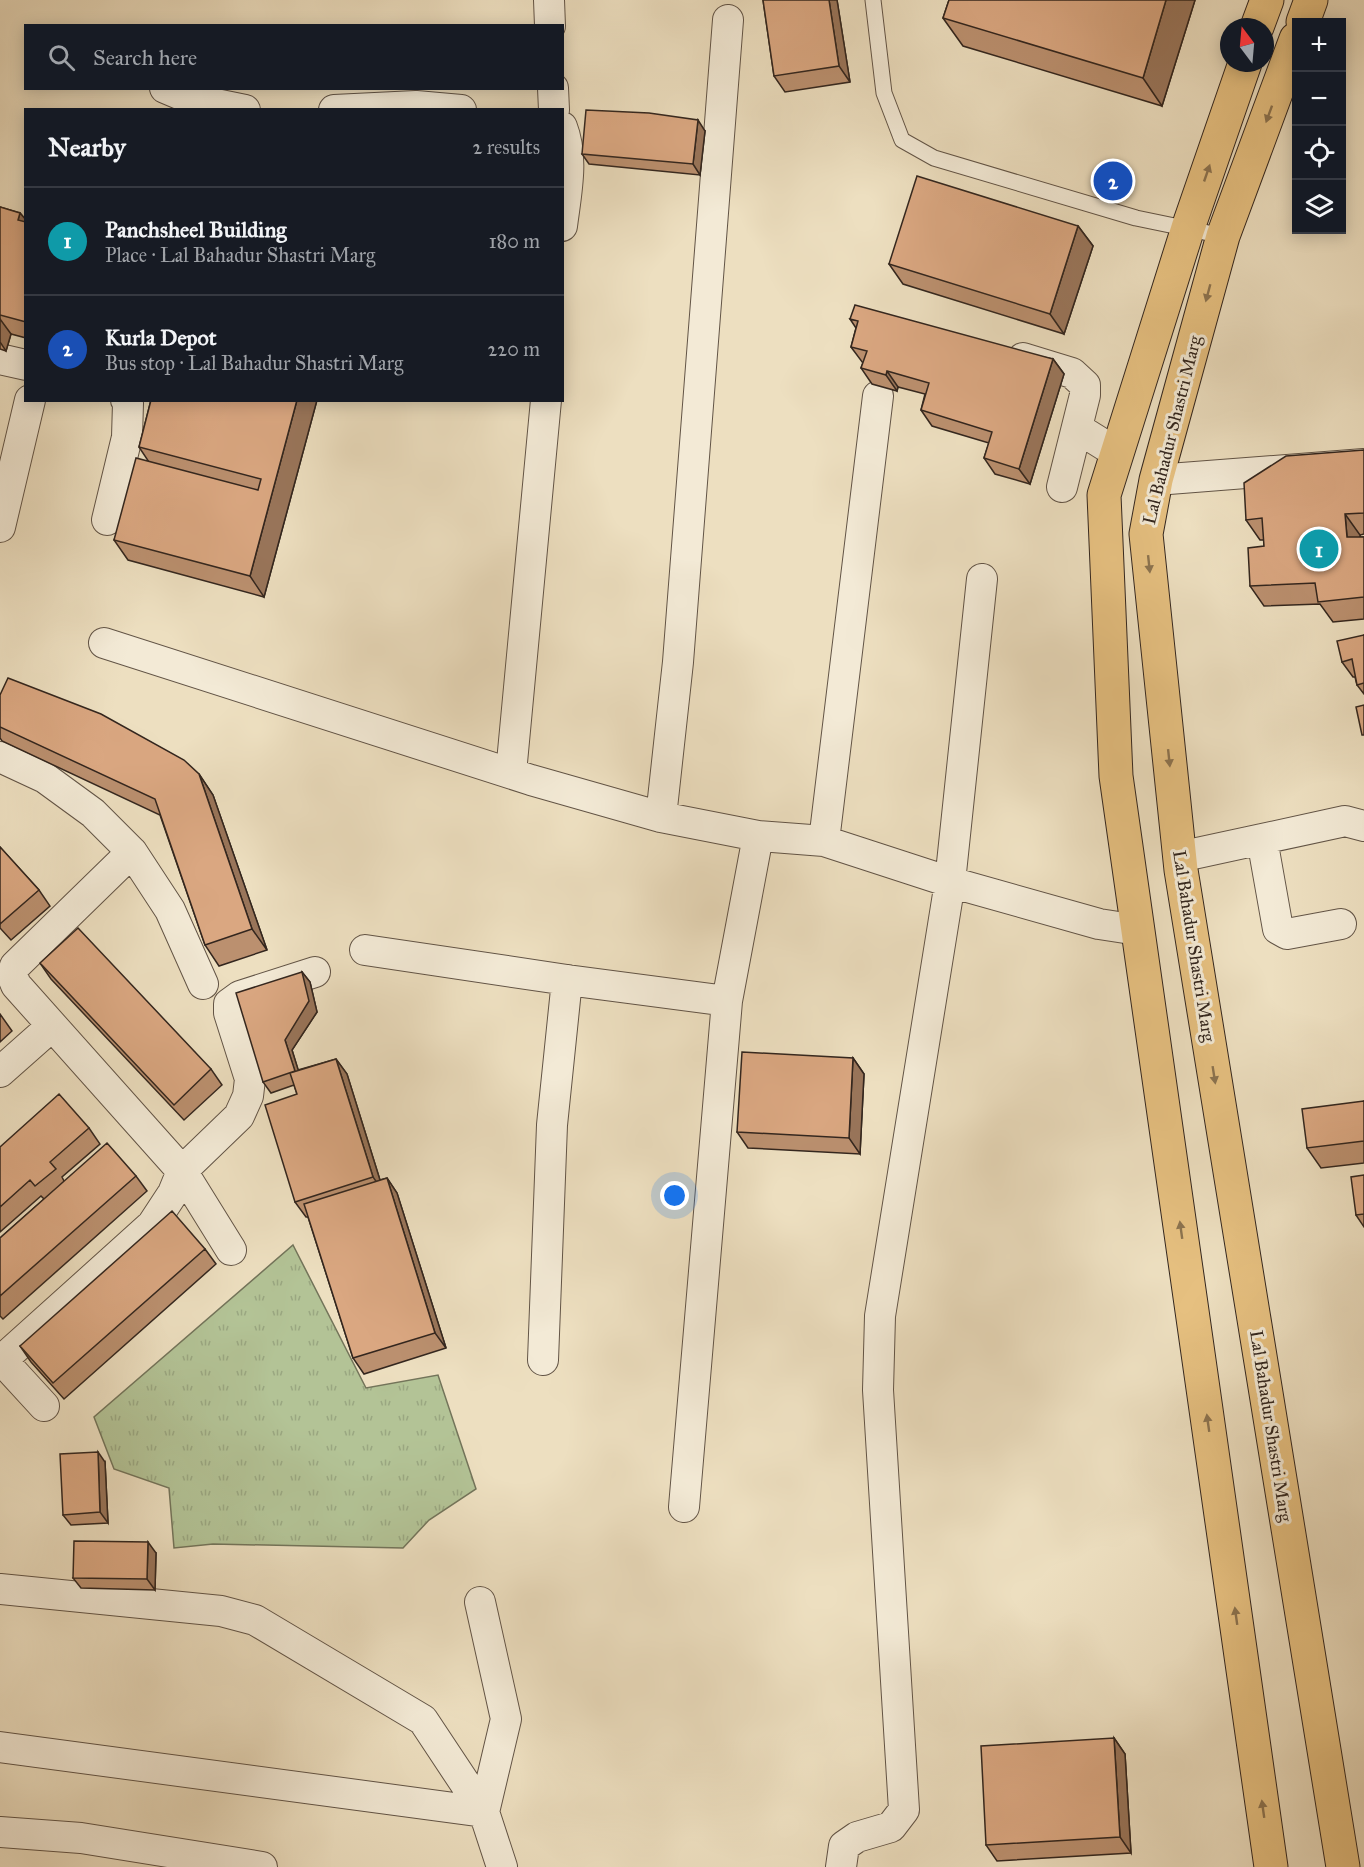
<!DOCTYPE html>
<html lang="en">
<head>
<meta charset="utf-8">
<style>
  :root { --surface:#171b24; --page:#20242c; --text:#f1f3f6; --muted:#9ea1a6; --line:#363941; --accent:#c59692 }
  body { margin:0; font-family:"IM FELL Great Primer",serif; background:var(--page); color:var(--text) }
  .controls { position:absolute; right:18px; top:18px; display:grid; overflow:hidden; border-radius:0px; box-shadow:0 3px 15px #0003 }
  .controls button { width:54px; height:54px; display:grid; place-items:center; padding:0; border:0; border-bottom:2px solid var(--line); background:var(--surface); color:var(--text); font:30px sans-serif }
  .compass { position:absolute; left:1220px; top:18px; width:54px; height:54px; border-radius:50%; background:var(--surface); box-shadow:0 3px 15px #0003; rotate:344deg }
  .you { position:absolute; left:675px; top:1196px; width:21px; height:21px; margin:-15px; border:4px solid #fff; border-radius:50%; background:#1a73e8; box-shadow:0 0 0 9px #1a73e833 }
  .badge { display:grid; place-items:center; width:39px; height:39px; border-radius:50%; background:var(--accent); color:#fff; font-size:20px; font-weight:700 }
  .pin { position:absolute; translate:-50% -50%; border:3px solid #fff; box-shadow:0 2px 6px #0006 }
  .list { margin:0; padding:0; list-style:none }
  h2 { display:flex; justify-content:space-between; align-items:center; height:78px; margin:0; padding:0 24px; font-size:26px }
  h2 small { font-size:20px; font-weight:400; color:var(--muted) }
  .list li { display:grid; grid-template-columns:39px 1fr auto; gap:18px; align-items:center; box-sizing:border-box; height:108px; padding:0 24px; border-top:2px solid var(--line) }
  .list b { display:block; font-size:22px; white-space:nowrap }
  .list p { margin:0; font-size:20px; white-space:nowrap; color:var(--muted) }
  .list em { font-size:20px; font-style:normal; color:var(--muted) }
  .icon { flex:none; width:33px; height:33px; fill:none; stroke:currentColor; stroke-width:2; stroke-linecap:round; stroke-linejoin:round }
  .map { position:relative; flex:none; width:1364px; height:1867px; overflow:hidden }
  .search { position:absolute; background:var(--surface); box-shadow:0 3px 15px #0003; left:24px; top:24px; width:540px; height:66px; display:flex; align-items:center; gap:15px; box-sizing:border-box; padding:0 21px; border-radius:0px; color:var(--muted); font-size:22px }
  .panel { position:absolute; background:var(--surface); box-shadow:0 3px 15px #0003; left:24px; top:108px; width:540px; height:294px; border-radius:0px }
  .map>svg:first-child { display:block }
  .park { fill:url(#park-tufts); stroke:#73745a; stroke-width:1.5 }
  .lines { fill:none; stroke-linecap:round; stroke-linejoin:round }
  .service-casing { stroke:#625446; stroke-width:17 }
  .minor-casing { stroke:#625446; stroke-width:32 }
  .primary-casing { stroke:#33261e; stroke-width:35 }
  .service { stroke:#f3ead6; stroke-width:15 }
  .minor { stroke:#f3ead6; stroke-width:30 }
  .primary { stroke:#e6c080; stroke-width:33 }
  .wall { fill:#bb906f; stroke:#33261e; stroke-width:1.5 }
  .shaded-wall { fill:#99755a; stroke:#33261e; stroke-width:1.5 }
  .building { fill:#daa781; stroke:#33261e; stroke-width:1.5 }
  .oneway { fill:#8c734f }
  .labels { text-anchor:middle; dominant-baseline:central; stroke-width:6; stroke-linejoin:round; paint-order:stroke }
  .street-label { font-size:18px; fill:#33261e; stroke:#f3ead6 }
</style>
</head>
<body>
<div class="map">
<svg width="1364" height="1867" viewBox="0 0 1364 1867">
  <defs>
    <pattern id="park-tufts" width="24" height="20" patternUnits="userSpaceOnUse" patternTransform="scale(1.5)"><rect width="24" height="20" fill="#b3c396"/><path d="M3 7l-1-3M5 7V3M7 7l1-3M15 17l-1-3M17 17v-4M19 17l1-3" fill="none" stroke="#9aa781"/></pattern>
  </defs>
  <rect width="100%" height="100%" fill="#eddfc0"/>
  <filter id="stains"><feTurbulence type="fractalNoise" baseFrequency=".00333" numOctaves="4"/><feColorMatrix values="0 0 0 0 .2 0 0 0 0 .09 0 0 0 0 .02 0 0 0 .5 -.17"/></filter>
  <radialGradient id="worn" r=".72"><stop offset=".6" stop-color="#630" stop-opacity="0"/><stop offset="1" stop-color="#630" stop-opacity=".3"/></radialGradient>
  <path class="park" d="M293,1245L366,1388L438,1375L476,1489L429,1520L403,1548L213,1544L174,1548L169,1488L114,1469L94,1417Z"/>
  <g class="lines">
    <g class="service-casing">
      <path id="service" d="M873,0L884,93L902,140L934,158L1136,218L1223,236"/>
    </g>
    <g class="minor-casing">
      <path id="minor" d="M549,0L550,26
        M165,88L191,99L245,110
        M553,88L554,110
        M334,110L416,106L461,110
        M562,127C574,158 566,194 562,226
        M1023,358L1072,373L1085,385V395L1062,487
        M0,359L26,365
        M1077,428L1117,453
        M1156,480L1364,464
        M107,520L127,437L128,403L126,400
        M0,527L30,400
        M104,643L531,780L661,817L758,836L824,841L950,882L1099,924L1138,930
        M0,757L45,778L93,813L132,852L170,910L203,984
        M511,773L546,400
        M661,817L678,662L728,20
        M1262,839L1278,929L1287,934L1341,924
        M824,841L878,396
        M132,852L15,966L12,975L16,985L182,1171L231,1250
        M1179,857L1345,821L1364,826
        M365,950L567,980L727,1001
        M0,1072L52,1026
        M0,1358L44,1406
        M2,1360L152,1225L173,1193L182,1171L239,1116L248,1096L250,1079L229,1013V1004L240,996L315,972
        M543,1360L552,1125L567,980
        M684,1507L727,1001L758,836
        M0,1589L221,1611L255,1620L423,1720L484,1812
        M480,1602L506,1719L484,1812L502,1867
        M0,1747L484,1812
        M0,1832L81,1838L262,1867
        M841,1867L844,1846L857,1837L891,1827L904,1810L878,1390L880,1316L950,882L982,579"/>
    </g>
    <g class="primary-casing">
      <path id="primary" d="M1303,22L1311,0
        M1257,27L1267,0
        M1296,39L1223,236L1156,480L1146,534L1181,870L1343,1867
        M1245,63L1188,228L1104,495L1116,776L1271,1867"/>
    </g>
    <use href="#service" class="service"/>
    <use href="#minor" class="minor"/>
    <use href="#primary" class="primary"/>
  </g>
  <path class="wall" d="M763,0H837L850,82L785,92L774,76Z
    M949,0H1195L1162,106L963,46L943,18Z
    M705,131L700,175L589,164L582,154Z
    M0,207L20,213L26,220V338L11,334L6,351L0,349Z
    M1078,226L1093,246L1064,334L903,284L889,264Z
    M850,319L1053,359L1064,374L1030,484L995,474L984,458L989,443L932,426L921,410L925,394L898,387L897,391L872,384L861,368L863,363L851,347L856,328Z
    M151,400H317L264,597L128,560L114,540L149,462L139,447Z
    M1364,450V534L1360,535V537H1364V619L1333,622L1320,604L1264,606L1250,586L1264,546V540H1260L1246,520Z
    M1364,635V694L1357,685L1355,677H1353L1342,662Z
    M0,695L199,774L213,795L267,950L219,966L205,945L160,815L2,741L0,738Z
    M0,847L39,890L50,906L11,940L0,928Z
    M40,963L211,1069L222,1085L184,1120L51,979Z
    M302,972L310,982L317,1012L292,1050L298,1070L336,1059L347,1074L380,1180L387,1178L397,1193L446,1348L364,1374L353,1358L308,1217H306L295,1202L297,1094L294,1085L271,1093L263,1082Z
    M0,1014L12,1031L0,1042Z
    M853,1058L864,1074L860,1154L748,1148L737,1132Z
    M1364,1101V1163L1321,1168L1307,1148Z
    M89,1128L100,1144L62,1177L64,1181L136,1176L147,1191L3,1319L0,1316V1238L44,1199L41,1196L0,1232V1147Z
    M1364,1175V1227L1356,1215Z
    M205,1249L216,1264L64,1399L31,1362L20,1346Z
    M105,1462L108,1523L71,1525L63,1515Z
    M156,1553L155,1590L81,1588L73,1578Z
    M1114,1738L1125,1754L1131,1853L997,1861L986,1845Z"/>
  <path class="shaded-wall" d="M829,0H837L850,82L839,66Z
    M1166,0H1195L1162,106L1143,78Z
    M698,120L705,131L700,175L693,164Z
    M20,213L26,220V230L18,220Z
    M1078,226L1093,246L1064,334L1050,314Z
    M0,319L11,334L6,351L0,342Z
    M1053,359L1064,374L1030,484L1019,469Z
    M887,371L898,387L897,391L886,375Z
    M297,400H317L264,597L250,576Z
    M1345,514L1360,535L1361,557L1347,537Z
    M199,774L213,795L267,950L252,929Z
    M302,972L310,982L317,1012L292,1050L302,1082L295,1072L285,1040Z
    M853,1058L864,1074L860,1154L849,1138Z
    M336,1059L347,1074L384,1193L373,1177Z
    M387,1178L397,1193L446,1348L435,1333Z
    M98,1452L105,1462L108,1523L100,1512Z
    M148,1542L156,1553L155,1590L147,1579Z
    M1114,1738L1125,1754L1131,1853L1120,1837Z"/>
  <path class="building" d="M763,0H829L839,66L774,76Z
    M949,0H1166L1143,78L943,18Z
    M586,110L649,113L698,120L693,164L582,154Z
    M917,176L1078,226L1050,314L889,264Z
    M0,207L20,213L18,220L26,222V322L0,315Z
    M855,305L1053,359L1019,469L984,458L992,432L921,410L929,383L887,371L886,375L861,368L867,351L851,347L858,321L850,319Z
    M151,400H297L250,576L114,540L136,458L258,490L261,479L139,447Z
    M1364,450V513L1345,514L1347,537H1364V597L1318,602L1315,583L1250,586L1248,548L1264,546L1262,518L1246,520L1244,483L1286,456Z
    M1364,635V683L1357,685L1352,659L1342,662L1337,641Z
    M8,678L101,714L184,760L199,774L252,929L205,945L155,799L0,727V695Z
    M1364,705V735H1362L1356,707Z
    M0,847L39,890L0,924Z
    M78,928L211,1069L174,1105L40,963Z
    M302,972L309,1001L285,1040L295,1071L263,1082L236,993Z
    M742,1052L853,1058L849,1138L737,1132Z
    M336,1059L373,1177L295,1202L265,1105L297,1094L290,1073Z
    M59,1094L89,1128L50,1162L56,1169L35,1186L30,1180L0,1207V1147Z
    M1364,1101V1141L1307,1148L1302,1109Z
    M107,1143L136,1176L0,1296V1238Z
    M1364,1175V1214L1356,1215L1351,1177Z
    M387,1178L435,1333L353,1358L304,1204Z
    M172,1211L205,1249L53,1383L20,1346Z
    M98,1452L100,1512L63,1515L60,1454Z
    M74,1541L148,1542L147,1579L73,1578Z
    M1114,1738L1120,1837L986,1845L981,1746Z"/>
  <defs><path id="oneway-solid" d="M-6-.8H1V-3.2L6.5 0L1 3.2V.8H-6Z" transform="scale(1.5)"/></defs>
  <g class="oneway">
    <use href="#oneway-solid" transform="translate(1269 114) rotate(110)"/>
    <use href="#oneway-solid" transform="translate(1207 173) rotate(-71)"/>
    <use href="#oneway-solid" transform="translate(1208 293) rotate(105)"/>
    <use href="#oneway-solid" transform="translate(1149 564) rotate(84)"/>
    <use href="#oneway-solid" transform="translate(1169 758) rotate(84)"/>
    <use href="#oneway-solid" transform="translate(1214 1075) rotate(81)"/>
    <use href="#oneway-solid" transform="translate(1181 1230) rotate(-98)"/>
    <use href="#oneway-solid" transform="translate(1208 1423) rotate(-98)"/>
    <use href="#oneway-solid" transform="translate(1236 1616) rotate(-98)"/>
    <use href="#oneway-solid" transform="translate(1263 1809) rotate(-98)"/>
  </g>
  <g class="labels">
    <g class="street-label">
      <text transform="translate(1172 430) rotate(-76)">Lal Bahadur Shastri Marg</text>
      <text transform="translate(1194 946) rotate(81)">Lal Bahadur Shastri Marg</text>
      <text transform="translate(1271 1426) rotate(81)">Lal Bahadur Shastri Marg</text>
    </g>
  </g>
  <rect width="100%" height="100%" filter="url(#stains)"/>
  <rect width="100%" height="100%" fill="url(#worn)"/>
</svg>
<div class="controls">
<button>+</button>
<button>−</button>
<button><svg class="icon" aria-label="locate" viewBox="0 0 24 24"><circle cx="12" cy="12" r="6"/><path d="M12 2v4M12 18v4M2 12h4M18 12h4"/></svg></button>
<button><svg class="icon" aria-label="layers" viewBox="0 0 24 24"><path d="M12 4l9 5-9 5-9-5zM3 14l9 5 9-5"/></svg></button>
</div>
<svg class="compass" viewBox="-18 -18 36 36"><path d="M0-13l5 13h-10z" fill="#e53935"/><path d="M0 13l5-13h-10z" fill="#9ea1a6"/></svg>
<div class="you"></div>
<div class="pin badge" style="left:1319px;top:549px;background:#0f9aa8">1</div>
<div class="pin badge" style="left:1113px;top:181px;background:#1a4fb4">2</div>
<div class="search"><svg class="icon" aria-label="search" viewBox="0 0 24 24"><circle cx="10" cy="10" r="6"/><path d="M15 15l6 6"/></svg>Search here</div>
<section class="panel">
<h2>Nearby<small>2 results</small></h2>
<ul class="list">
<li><span class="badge" style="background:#0f9aa8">1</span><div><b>Panchsheel Building</b><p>Place · Lal Bahadur Shastri Marg</p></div><em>180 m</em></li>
<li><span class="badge" style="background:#1a4fb4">2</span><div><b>Kurla Depot</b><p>Bus stop · Lal Bahadur Shastri Marg</p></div><em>220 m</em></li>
</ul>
</section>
</div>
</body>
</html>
